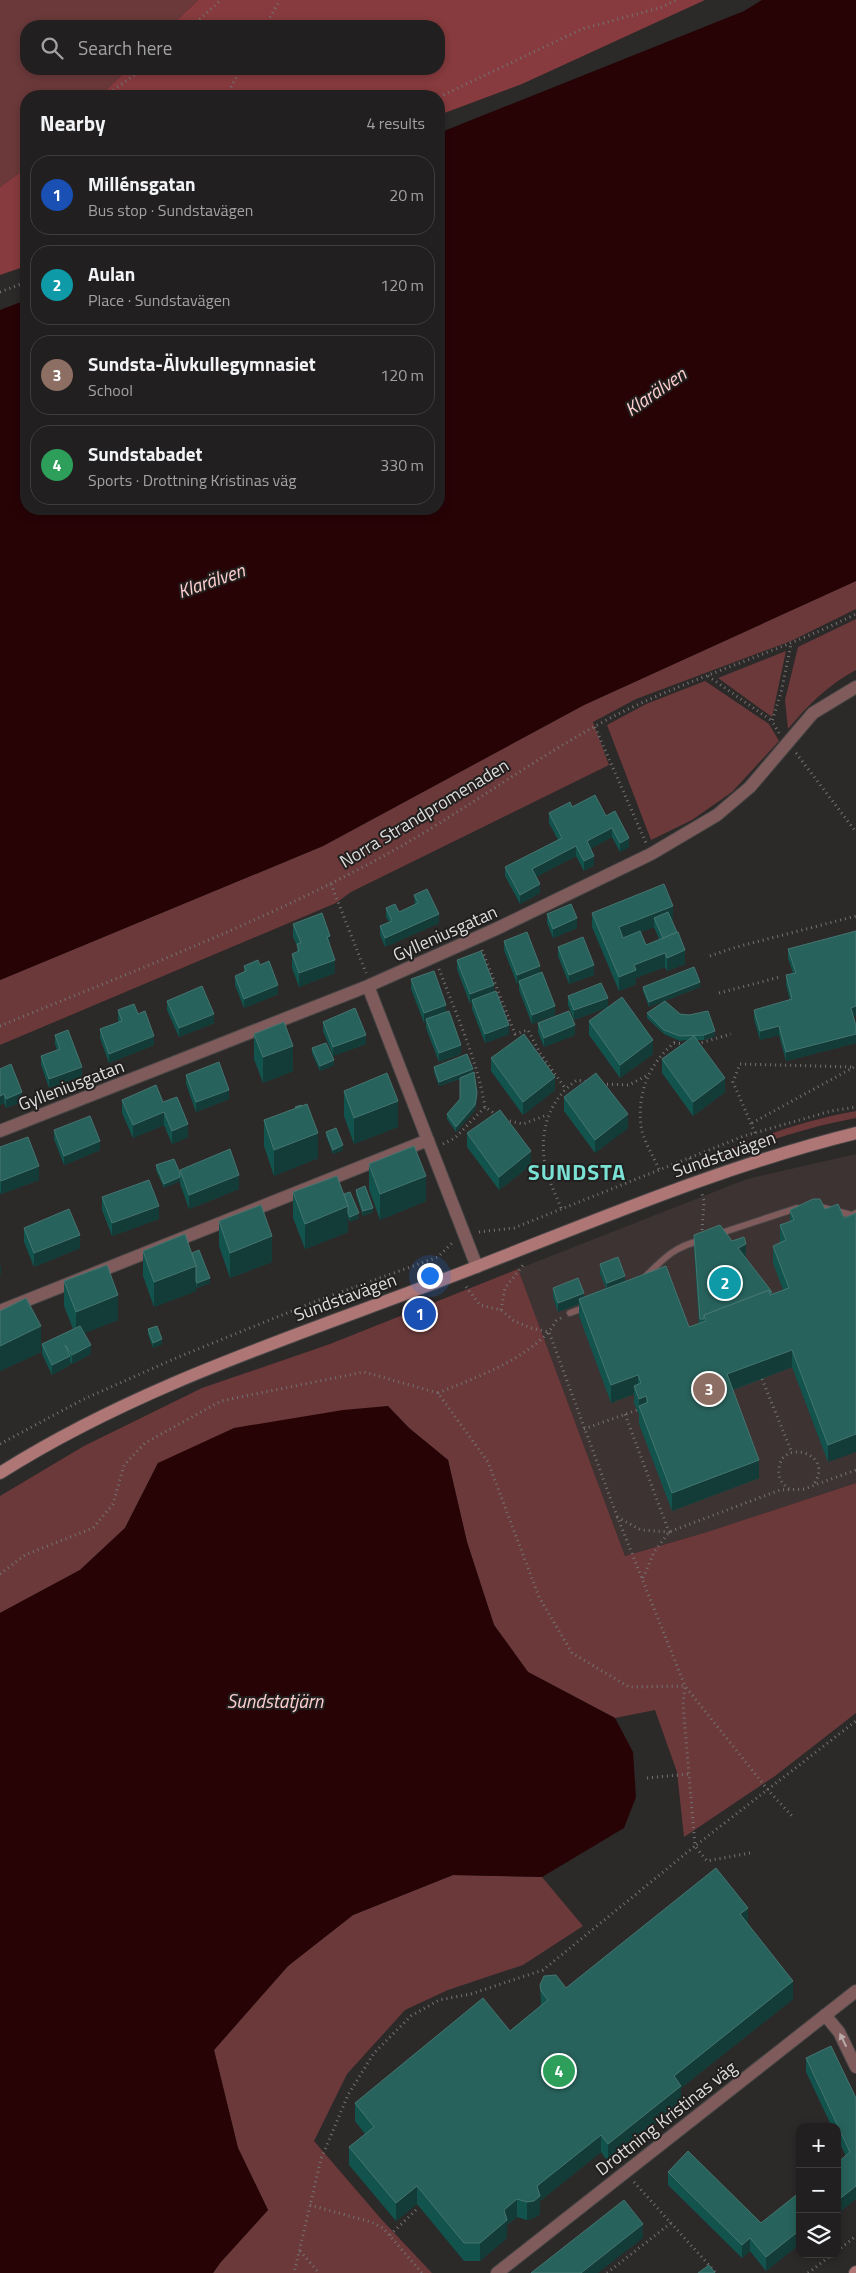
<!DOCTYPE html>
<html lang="en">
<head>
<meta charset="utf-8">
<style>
  :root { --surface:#211f1f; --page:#2d2c2c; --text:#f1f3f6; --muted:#a2a2a4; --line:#3e3d3d; --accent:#b45309 }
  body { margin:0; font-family:"Titillium Web",sans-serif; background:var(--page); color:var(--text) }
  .controls { position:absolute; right:15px; bottom:15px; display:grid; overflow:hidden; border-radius:10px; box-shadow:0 2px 8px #0003 }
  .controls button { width:45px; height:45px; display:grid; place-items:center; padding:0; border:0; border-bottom:1px solid var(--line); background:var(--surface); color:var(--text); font:25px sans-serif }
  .you { position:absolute; left:429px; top:1275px; width:18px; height:18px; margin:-12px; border:4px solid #fff; border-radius:50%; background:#1a73e8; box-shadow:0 0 0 8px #1a73e833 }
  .badge { display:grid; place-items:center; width:32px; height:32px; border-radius:50%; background:var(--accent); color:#fff; font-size:16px; font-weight:700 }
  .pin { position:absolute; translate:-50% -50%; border:2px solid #fff; box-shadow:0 1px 5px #0006 }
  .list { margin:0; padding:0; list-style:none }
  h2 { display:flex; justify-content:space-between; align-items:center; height:65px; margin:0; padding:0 20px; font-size:21px }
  h2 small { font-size:16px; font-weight:400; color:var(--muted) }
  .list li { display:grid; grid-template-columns:32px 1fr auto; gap:15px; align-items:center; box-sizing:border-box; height:80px; margin:0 10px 10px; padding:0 10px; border:1px solid var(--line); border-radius:20px }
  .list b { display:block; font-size:19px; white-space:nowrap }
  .list p { margin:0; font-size:16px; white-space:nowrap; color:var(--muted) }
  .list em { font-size:16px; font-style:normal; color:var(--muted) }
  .icon { flex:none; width:28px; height:28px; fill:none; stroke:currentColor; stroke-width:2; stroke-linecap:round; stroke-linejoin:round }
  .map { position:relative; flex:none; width:856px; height:2273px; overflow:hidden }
  .search { position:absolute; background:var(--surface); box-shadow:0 2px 8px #0003; left:20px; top:20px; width:425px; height:55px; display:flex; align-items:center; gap:12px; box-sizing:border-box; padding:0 18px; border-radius:20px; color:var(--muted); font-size:19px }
  .panel { position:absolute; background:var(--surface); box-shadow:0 2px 8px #0003; left:20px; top:90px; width:425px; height:425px; border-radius:20px }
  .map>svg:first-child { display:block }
  .built { fill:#3d3333 }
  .green { fill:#6b393a }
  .forest { fill:#873b3e }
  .water { fill:#270306 }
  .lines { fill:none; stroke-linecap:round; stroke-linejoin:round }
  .lane-casing { stroke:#494646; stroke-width:8 }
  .street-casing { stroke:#494646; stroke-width:14 }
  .secondary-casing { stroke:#494646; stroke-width:14 }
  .path { stroke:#757373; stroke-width:3; stroke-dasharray:1 4; stroke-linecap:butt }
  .lane { stroke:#7f5b5b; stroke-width:6 }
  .street { stroke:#7f5b5b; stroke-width:12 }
  .secondary { stroke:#af7676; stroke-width:12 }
  .wall { fill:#12534d; fill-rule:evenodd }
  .shaded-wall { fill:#133c38 }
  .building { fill:#28625c; stroke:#457570 }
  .oneway { fill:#b9a9a9 }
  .labels { text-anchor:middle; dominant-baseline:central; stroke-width:4; stroke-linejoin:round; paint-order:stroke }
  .street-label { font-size:18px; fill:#dfdddd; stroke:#221f1f }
  .water-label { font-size:19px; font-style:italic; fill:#fecfce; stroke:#221f1f }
  .district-label { font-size:22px; font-weight:bold; letter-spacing:1px; fill:#7ae2d5; stroke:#221f1f }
</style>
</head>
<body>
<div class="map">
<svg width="856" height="2273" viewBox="0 0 856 2273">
  <rect width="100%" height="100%" fill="#2c2929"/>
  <path class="built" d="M856,1154V1483L707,1532L625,1556L518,1269L747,1179Z"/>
  <path class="green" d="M0,0H198L171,26H26V69H128L100,96H26V168L0,187Z
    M856,581V609L791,641L636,699L593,722L609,765L351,892L336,903L0,1045V980L323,846L584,705Z
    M856,619V670C828,685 809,704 788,729L785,700L798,647Z
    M786,651L772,717L718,678Z
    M705,681L769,724L779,741L732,792L692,820L651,840L607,725L646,704Z
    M856,1111V1118C803,1128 751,1145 703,1168L702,1160C751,1140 803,1120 856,1111Z
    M518,1269L625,1556L707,1532L856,1483V1713L775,1776L684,1837L677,1772L655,1710L615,1718L528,1672L494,1625L467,1542L448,1460L409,1428L388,1406L158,1463L125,1528L80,1570L0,1613V1496L84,1446L202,1388L330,1344Z
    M453,1875L542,1877L583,1926L523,1965L448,1990L405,2010L347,2074L314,2141L382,2220L432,2273H213L220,2263L268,2210L238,2148L214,2050L288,1966L353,1915Z"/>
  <path class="forest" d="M198,0H705L522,84L439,115V96H100L128,69H439V26H171Z
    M26,168V266L0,275V187Z"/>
  <path class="water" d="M762,0H856V581L584,705L323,846L0,980V310L26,300V509H439V133L744,11Z
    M388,1406L409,1428L448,1460L467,1542L494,1625L528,1672L615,1718L633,1752L636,1797L624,1828L542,1877L453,1875L353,1915L288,1966L214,2050L238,2148L268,2210L220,2263L213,2273H0V1613L80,1570L125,1528L158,1463L234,1428L343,1410Z"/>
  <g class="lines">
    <g class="lane-casing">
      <path id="lane" d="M816,1206L852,1215L856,1213
        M718,1234L797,1208
        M645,1277C665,1257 674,1247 702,1240
        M570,1313L586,1307"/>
    </g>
    <g class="street-casing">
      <path id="street" d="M368,986L477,1267
        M0,1131L368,986L496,929L651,854L717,815L750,787L813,713L856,687
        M0,1311L428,1140
        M825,2015L839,2032L856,2067
        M497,2273L856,1991"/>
    </g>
    <g class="secondary-casing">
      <path id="secondary" d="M0,1473C142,1383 303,1334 458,1274C590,1223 719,1167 856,1133
        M855,2273L856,2272"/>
    </g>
    <path class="path" d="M192,26L221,0
      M265,26L280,0
      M105,96L143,69
      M226,96L241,69
      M439,97L582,29L662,7L676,0
      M0,292L26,282
      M708,676L772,721
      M595,727L646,843
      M779,733L772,721L781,693L791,644
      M796,753L856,832
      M331,884L366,973
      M482,950L515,1034L528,1030L540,1053L565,1088
      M710,956L733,948L856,916
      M439,969C456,1014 477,1059 485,1107
      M719,993L780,977
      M0,1026C126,974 256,925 376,860C459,816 534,757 618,714C695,676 779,652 856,614
      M697,1044L731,1034
      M602,1084L629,1085L646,1076
      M505,1120L523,1124L547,1115
      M752,1123L856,1066
      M755,1133L733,1082L740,1064L854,1067
      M443,1144L455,1138L485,1107L498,1116
      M690,1158L694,1169
      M659,1169C653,1156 643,1140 641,1126C637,1093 649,1064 674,1043L686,1044
      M561,1208C556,1194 547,1179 545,1165C539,1131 549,1099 577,1080L588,1082
      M702,1230L704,1201L702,1194
      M479,1232L514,1228L744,1136L831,1111L856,1107
      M501,1310L505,1288L524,1264
      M561,1318L556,1321L549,1332L617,1516L685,1686L768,1790L792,1816
      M762,1379L792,1453
      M438,1393C477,1377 518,1363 549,1332L531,1328L514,1321L501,1310L480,1305L464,1284
      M584,1429L637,1410
      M0,1444L82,1400L176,1358L319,1300L438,1257L452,1243
      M789,1489C782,1484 778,1478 779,1469C781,1438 835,1453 814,1484
      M617,1517L641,1530L669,1532L625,1414
      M0,1574L25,1555L93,1528L113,1504L124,1465L145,1443L221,1401L364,1372L438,1393L488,1462L539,1597L572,1653L629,1687L685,1686L683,1704L695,1846L543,1970L471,1994L439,2000L411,2016L374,2053L348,2095L321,2159L294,2273
      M643,1578L654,1552L669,1532L780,1490L804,1489L856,1470
      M647,1778L689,1774
      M750,1853L707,1861L695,1846L856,1721
      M634,2182L716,2273
      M310,2205L371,2222L383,2228L422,2273
      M390,2235L417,2209
      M300,2251L319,2273
      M837,2251L856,2236
      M607,2273L671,2223
      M808,2273L833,2254"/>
    <use href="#lane" class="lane"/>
    <use href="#street" class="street"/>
    <use href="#secondary" class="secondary"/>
  </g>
  <path class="wall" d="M572,807L606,816L629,847L620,852L612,837L590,849L594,865L584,871L576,856L536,877L540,893L520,904L505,876V867L558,840L549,823V813Z
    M414,895L439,923L385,947L380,935V926L389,922L386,917V908L399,912L415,905Z
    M592,913L673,919L671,920L685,964L667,971L665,967L636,978V984L619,991L592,927ZM654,927L659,939L646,945L641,932Z
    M547,914L577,928L553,938L547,923Z
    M293,924L330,947L335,973L299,987L292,968V954L297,952V946L293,937Z
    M856,931V1015L853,1016L856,1026V1043L786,1061L779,1035L760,1040L754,1019V1010L790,1000L786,985V975L793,973L788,958V949Z
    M504,941L540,973L555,1015L532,1024L519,990V983L517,984L504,950Z
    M558,947L594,975L569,984L558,956Z
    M457,960L494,992L509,1034L485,1043L472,1009V1003L470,1004L457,969Z
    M260,965L278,994L244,1008L235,985V976L244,972V966Z
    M411,979L446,1012L461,1054L439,1062L426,1028V1022L424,1023L411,989Z
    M643,987H700L649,1007L643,991Z
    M568,996L608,1007L574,1020L568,1005Z
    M167,1001L214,1023L179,1037L167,1010Z
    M118,1010L138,1014L154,1045L109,1063L100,1038V1029L118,1022Z
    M647,1013L680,1014L715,1036L704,1040H696L725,1092L693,1116L662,1073V1059L688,1040L680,1041L664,1034L647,1018Z
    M589,1021L653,1054L620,1078L589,1035Z
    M323,1022L366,1044L333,1056L323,1031Z
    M538,1023L575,1035L544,1047L538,1032Z
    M254,1034L293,1071L263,1083L254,1059Z
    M55,1035L82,1076L49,1088L41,1065V1056L57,1050L55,1044Z
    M312,1048L334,1065L320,1071L312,1053Z
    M491,1058L555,1090L523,1115L491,1071Z
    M434,1067L473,1072L477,1097L475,1110L456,1132L447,1119V1114L460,1099V1079L439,1086L434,1072Z
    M0,1069L22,1102L6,1108L4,1103L0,1105Z
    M186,1075L229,1099L196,1112L186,1084Z
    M344,1091L398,1127L354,1144L344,1116Z
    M564,1097L628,1128L595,1153L564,1111Z
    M122,1100L163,1102L188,1137L172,1144L164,1125L133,1138L122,1113Z
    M295,1107L318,1158L274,1176L264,1146V1120L295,1109Z
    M54,1130L100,1150L64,1165L54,1139Z
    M326,1132L343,1150L333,1154L326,1136Z
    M467,1133L531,1165L499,1190L467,1147Z
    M0,1147L39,1180L1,1194L0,1192Z
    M369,1164L426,1201L380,1220L369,1189Z
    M156,1165L180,1173V1170L239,1189L189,1209L180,1184V1181L164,1188L156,1170Z
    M356,1190L373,1212L363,1216L356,1195Z
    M293,1192L344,1194L359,1218L350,1222L348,1217V1232L305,1249L293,1218Z
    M102,1197L159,1219L112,1236L102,1210Z
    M838,1204L828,1462L792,1367L733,1390L759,1478L672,1511L639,1424V1415L634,1403V1394L611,1403L579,1316V1304L558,1312L553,1297V1288L584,1297L606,1288L600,1274V1264L625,1281L689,1327L699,1324L694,1249V1235L746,1258L772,1294L783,1290L773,1263V1246L780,1243V1225L790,1222V1210L825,1209Z
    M219,1221L272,1262L230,1278L219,1246Z
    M24,1228L80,1248L34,1267L24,1242Z
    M143,1251L192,1253L210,1283L197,1288L196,1286V1291L154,1307L143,1276Z
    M64,1281L118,1320L84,1333L91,1354L72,1364L70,1362V1365L52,1375L42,1354V1344L73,1329L64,1306Z
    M0,1311L41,1352L0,1371Z
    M148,1329L162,1344L153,1348L148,1334Z
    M748,1924L793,1999L681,2088V2103L608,2162L601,2152L540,2201V2214L534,2218L527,2220L517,2217L507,2225V2238L480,2261H464L417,2204L396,2221L349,2165V2147L365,2134L355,2121V2103L510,2031L541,2005L540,1985L566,1988Z
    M806,2058L856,2098V2199L837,2214V2163L846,2156L837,2138V2127H832L806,2072Z
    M668,2172L761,2223L800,2192V2244L766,2271L750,2251L742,2258L668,2185Z"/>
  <path class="shaded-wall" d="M612,828V837L587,851V841Z
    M629,838V847L620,852V843Z
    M576,846V856L532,879V869Z
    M594,856V865L584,871V861Z
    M540,884V893L520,904V895Z
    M673,906V919L657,925L654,918V927L619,941V927Z
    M439,914V923L385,947V938Z
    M577,918V928L553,938V929Z
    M330,936V950L327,937Z
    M685,950V964L667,971V958Z
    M665,953V967L636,978V984L619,991V977L634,965Z
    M335,960V973L299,987V973Z
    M594,965V975L569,984V975Z
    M540,966V976L519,981V983L517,984V975Z
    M700,982V987L649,1007V1002Z
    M278,985V994L244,1008V999Z
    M494,985V994L472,1000V1003L470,1004V994Z
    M608,998V1007L574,1020V1010Z
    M446,1005V1014L426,1019V1022L424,1023V1013Z
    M555,1006V1015L532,1024V1015Z
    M856,1006V1015L851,1017V1008Z
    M214,1014V1023L179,1037V1028Z
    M509,1025V1034L485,1043V1034Z
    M575,1025V1035L544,1047V1038Z
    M779,1026V1035L760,1040V1031Z
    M715,1031V1036L704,1040V1035Z
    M856,1034V1043L786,1061V1052Z
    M366,1035V1044L333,1056V1047Z
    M154,1036V1045L109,1063V1054Z
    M653,1040V1054L620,1078V1065Z
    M461,1045V1054L439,1062V1053Z
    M293,1046V1071L263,1083V1057Z
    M334,1060V1065L320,1071V1066Z
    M82,1067V1076L49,1088V1079Z
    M473,1069V1074L439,1086V1082Z
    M555,1077V1090L523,1115V1102Z
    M725,1078V1092L693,1116V1102Z
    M229,1090V1099L196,1112V1102Z
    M22,1092V1102L6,1108V1099Z
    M477,1093L475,1110L456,1132V1127Z
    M4,1094V1103L0,1105V1096Z
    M398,1101V1127L354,1144V1118Z
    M164,1112V1125L133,1138V1125Z
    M628,1114V1128L595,1153V1140Z
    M188,1124V1137L172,1144V1131Z
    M318,1133V1158L274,1176V1150Z
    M100,1141V1150L64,1165V1156Z
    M343,1145V1150L333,1154V1150Z
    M531,1151V1165L499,1190V1177Z
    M39,1166V1180L1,1194V1181Z
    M239,1175V1189L189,1209V1195Z
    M426,1176V1201L380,1220V1194Z
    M180,1177V1181L164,1188V1184Z
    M159,1206V1219L112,1236V1223Z
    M348,1206V1232L305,1249V1224Z
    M373,1208V1212L363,1216V1211Z
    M359,1213V1218L350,1222V1217Z
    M80,1235V1248L34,1267V1253Z
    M272,1236V1262L230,1278V1253Z
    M746,1244V1258L738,1261V1248Z
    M0,1266H1V1275H0Z
    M196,1266V1291L154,1307V1282Z
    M625,1276V1285L607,1292V1283Z
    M210,1278V1283L197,1288V1283Z
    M584,1293V1302L579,1299V1304L558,1312V1303Z
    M118,1295V1320L76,1337V1312Z
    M41,1326V1352L0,1371V1346Z
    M162,1339V1344L153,1348V1343Z
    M91,1345V1354L72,1364V1355Z
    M792,1350V1367L727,1392V1374Z
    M70,1356V1365L52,1375V1365Z
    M638,1375V1393L634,1386V1394L611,1403V1385Z
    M646,1396V1414L639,1408V1399Z
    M856,1434V1452L828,1462V1445Z
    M759,1460V1478L672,1511V1493Z
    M748,1908V1926L740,1914Z
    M793,1981V1999L681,2088V2103L608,2162V2144L674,2076Z
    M601,2135V2152L540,2201V2214L534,2218L527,2220V2202L537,2186Z
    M417,2186V2204L396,2221V2203Z
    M856,2186V2199L837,2214V2201Z
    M517,2199V2217L507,2225V2238L480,2261V2243L504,2210Z
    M643,2224V2238L598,2273H581Z
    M800,2230V2244L766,2271V2257Z
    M750,2238V2251L742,2258V2245Z"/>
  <path class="building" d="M595,795L606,816L615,811L629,838L620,843L612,828L587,841L594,856L584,861L576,846L532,869L540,884L520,895L505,867L562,838L549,813L570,802L572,807Z
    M664,884L673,906L619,927L623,938L640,931L646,945L678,932L685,950L667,958L665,953L634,965L636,970L619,977L592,913Z
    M427,889L439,914L385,938L380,926L392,921L386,908L395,904L399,912L418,903L414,895Z
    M571,904L577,918L553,929L547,914Z
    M668,912L677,932L663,938L654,918Z
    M322,913L330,936L327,937L335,960L299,973L292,954L299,951L297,944L301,943L293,924Z
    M856,931V1006L851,1008L856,1026V1034L786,1052L779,1026L760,1031L754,1010L792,999L786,975L796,973L788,949Z
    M527,932L540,966L517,975L504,941Z
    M583,937L594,965L569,975L558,947Z
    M481,951L494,985L470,994L457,960Z
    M258,960L260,965L269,961L278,985L244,999L235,976L246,971L244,966Z
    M694,967L700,982L649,1002L643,987Z
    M434,971L446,1005L424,1013L411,979Z
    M542,972L555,1006L532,1015L519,981Z
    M601,983L608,998L574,1010L568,996Z
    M202,986L214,1014L179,1028L167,1001Z
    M496,991L509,1025L485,1034L472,1000Z
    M622,997L653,1040L620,1065L589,1021Z
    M665,1001L680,1014L689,1015L708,1011L715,1031L704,1035L680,1036L664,1030L647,1013Z
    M134,1004L138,1014L145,1011L154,1036L109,1054L100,1029L122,1021L118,1010Z
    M355,1008L366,1035L333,1047L323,1022Z
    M449,1011L461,1045L439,1053L426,1019Z
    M569,1011L575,1025L544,1038L538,1023Z
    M284,1022L293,1046L263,1057L254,1034Z
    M68,1030L82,1067L49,1079L41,1056L60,1049L55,1035Z
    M524,1034L555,1077L523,1102L491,1058Z
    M694,1036L725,1078L693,1102L662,1059Z
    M326,1043L334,1060L320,1066L312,1048Z
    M467,1054L473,1069L439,1082L434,1067Z
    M219,1062L229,1090L196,1102L186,1075Z
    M11,1064L22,1092L6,1099L4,1094L0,1096V1069Z
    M474,1072L477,1093L475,1105L456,1127L447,1114L460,1099V1078Z
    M387,1073L398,1101L354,1118L344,1091Z
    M596,1073L628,1114L595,1140L564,1097Z
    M156,1085L163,1102L177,1097L188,1124L172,1131L164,1112L133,1125L122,1100Z
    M307,1104L318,1133L274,1150L264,1120Z
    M301,1105L302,1106L296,1108L295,1107Z
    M500,1110L531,1151L499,1177L467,1133Z
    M90,1116L100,1141L64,1156L54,1130Z
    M336,1128L343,1145L333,1150L326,1132Z
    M28,1137L39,1166L1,1181L0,1179V1147Z
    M414,1146L426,1176L380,1194L369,1164Z
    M230,1149L239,1175L189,1195L180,1170Z
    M174,1159L180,1173V1177L164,1184L156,1165Z
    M337,1176L348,1206L305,1224L293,1192Z
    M149,1180L159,1206L112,1223L102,1197Z
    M365,1186L373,1208L363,1211L356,1190Z
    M350,1192L359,1213L350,1217L348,1213V1206L344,1194Z
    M813,1199H820L825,1209L838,1204L844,1218L856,1213V1434L828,1445L792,1350L727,1374L759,1460L672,1493L639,1406L648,1402L646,1396L639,1399L634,1386L641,1383L638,1375L611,1385L579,1299L666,1266L689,1327L706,1321L704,1315L769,1290L770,1295L789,1288L773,1246L786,1240L780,1225L794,1220L790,1210Z
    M261,1205L272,1236L230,1253L219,1221Z
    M69,1209L80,1235L34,1253L24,1228Z
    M720,1225L732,1241L744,1237L746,1244L738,1248L772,1292L770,1293L769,1290L704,1315V1319H700L694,1235Z
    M185,1234L196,1266L154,1282L143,1251Z
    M199,1250L210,1278L197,1283L196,1281V1266L192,1253Z
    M618,1257L625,1276L607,1283L600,1264Z
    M107,1265L118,1295L76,1312L64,1281Z
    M578,1278L584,1293L558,1303L553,1288Z
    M26,1298L41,1326L0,1346V1311Z
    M80,1326L91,1345L72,1355L65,1345L70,1356L52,1365L42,1344Z
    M157,1326L162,1339L153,1343L148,1329Z
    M716,1868L748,1908L740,1914L793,1981L674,2076L681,2086L608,2144L601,2135L537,2186L540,2196L534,2201L527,2202L517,2199L504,2210L507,2220L480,2243H464L417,2186L396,2203L349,2147L374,2127L355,2103L483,1998L510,2031L548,2000L541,1991L540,1985L544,1976L556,1975L566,1988Z
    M831,2046L856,2098V2186L837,2201V2163L850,2152L806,2058Z
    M688,2151L761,2223L800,2192V2230L766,2257L750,2238L742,2245L668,2172Z
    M624,2200L643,2224L581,2273H531Z
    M709,2265L715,2273H698Z"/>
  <defs><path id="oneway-solid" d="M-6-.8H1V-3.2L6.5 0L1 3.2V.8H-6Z" transform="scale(1.25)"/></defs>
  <use class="oneway" href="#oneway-solid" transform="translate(843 2040) rotate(-116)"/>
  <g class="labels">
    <g class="street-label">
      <text transform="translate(424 813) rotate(-31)">Norra Strandpromenaden</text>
      <text transform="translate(445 933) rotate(-24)">Gylleniusgatan</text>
      <text transform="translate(71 1085) rotate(-21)">Gylleniusgatan</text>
      <text transform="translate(724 1154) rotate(-19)">Sundstavägen</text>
      <text transform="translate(345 1297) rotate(-20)">Sundstavägen</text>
      <text transform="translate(666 2118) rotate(-38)">Drottning Kristinas väg</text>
    </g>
    <g class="water-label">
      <text transform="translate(655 391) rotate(-35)">Klarälven</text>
      <text transform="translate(211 580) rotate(-19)">Klarälven</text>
      <text x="275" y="1700">Sundstatjärn</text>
    </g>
    <g class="district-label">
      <text x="577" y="1172">SUNDSTA</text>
    </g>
  </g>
</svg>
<div class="controls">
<button>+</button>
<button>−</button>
<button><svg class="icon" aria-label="layers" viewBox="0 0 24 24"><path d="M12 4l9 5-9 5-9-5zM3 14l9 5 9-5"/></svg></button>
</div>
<div class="you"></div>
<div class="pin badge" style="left:420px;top:1314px;background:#1a4fb4">1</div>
<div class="pin badge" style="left:725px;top:1283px;background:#0f9aa8">2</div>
<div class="pin badge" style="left:709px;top:1389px;background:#8d6e63">3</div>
<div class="pin badge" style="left:559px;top:2071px;background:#2e9e5b">4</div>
<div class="search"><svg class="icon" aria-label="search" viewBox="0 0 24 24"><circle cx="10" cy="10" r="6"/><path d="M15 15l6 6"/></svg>Search here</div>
<section class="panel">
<h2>Nearby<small>4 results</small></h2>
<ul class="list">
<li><span class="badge" style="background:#1a4fb4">1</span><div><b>Millénsgatan</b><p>Bus stop · Sundstavägen</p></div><em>20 m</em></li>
<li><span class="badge" style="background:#0f9aa8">2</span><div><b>Aulan</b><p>Place · Sundstavägen</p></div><em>120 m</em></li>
<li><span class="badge" style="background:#8d6e63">3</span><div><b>Sundsta-Älvkullegymnasiet</b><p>School</p></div><em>120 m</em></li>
<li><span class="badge" style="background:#2e9e5b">4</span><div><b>Sundstabadet</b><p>Sports · Drottning Kristinas väg</p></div><em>330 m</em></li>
</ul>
</section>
</div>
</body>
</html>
